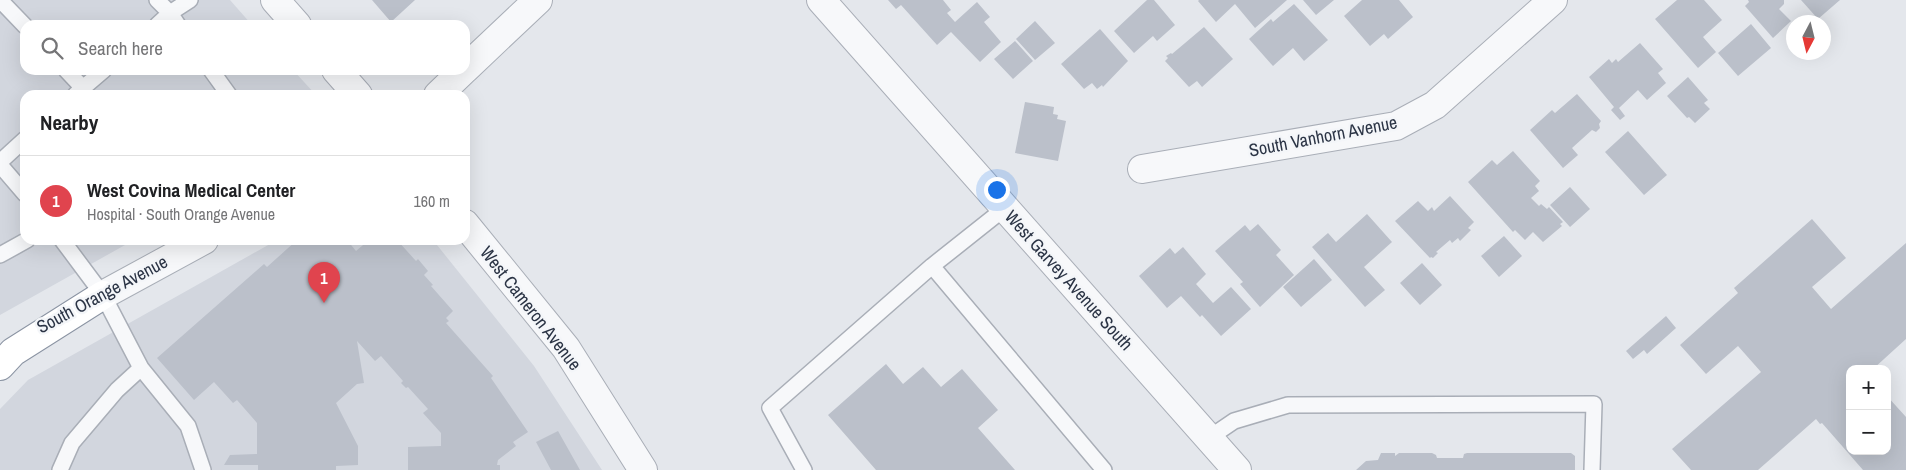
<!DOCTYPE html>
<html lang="en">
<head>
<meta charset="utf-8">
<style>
  :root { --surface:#fff; --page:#f2f2f2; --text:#202124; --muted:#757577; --line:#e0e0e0; --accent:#ea580c }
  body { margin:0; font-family:"Archivo Narrow",sans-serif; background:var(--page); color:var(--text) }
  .controls { position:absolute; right:15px; bottom:15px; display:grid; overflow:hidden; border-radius:10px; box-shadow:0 5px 20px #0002 }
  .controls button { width:45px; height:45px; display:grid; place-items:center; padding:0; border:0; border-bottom:1px solid var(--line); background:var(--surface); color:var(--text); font:25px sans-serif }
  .compass { position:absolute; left:1786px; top:15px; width:45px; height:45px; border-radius:50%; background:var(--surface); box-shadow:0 5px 20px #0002; rotate:187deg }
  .you { position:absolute; left:996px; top:189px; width:18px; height:18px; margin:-12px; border:4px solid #fff; border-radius:50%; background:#1a73e8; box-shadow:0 0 0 8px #1a73e833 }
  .badge { display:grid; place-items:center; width:32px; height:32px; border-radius:50%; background:var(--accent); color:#fff; font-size:16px; font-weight:700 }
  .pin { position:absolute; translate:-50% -41px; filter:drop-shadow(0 1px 2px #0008) }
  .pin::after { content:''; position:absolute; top:26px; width:18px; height:15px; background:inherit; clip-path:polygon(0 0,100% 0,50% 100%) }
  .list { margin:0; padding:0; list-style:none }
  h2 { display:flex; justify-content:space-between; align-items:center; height:65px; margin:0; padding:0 20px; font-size:21px }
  h2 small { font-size:16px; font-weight:400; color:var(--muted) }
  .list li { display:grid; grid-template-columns:32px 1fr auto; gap:15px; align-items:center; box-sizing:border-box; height:90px; padding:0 20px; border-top:1px solid var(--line) }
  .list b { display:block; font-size:19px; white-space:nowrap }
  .list p { margin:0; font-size:16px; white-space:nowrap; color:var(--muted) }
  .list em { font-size:16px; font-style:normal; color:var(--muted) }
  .icon { flex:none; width:28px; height:28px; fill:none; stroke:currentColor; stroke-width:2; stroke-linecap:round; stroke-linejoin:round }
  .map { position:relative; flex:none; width:1906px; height:470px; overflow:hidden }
  .search { position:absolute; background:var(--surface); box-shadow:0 5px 20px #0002; left:20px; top:20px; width:450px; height:55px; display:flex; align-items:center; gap:12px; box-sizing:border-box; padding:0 18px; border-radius:15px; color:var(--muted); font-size:19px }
  .panel { position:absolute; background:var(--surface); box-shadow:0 5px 20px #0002; left:20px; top:90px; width:450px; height:155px; border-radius:15px }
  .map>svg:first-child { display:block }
  .built { fill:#d2d6de }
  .building { fill:#bbc0ca }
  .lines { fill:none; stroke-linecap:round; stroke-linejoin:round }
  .service-casing { stroke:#a9aeb7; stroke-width:18 }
  .minor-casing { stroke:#a9aeb7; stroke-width:30 }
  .tertiary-casing { stroke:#a9aeb7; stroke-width:30 }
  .motorway-casing { stroke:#8b94a3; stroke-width:30 }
  .service { stroke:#f7f8fa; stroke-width:15 }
  .minor { stroke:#f7f8fa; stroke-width:28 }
  .tertiary { stroke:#f7f8fa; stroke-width:28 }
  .motorway { stroke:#fff; stroke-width:28 }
  .labels { text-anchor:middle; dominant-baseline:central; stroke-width:5; stroke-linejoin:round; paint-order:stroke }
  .street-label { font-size:18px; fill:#2b3445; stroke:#f4f6f9 }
</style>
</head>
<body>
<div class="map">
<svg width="1906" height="470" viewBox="0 0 1906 470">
  <rect width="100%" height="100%" fill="#e4e7ec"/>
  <path class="built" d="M0,0H230L252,25H25V70H293L316,95H25V240H134L0,315Z
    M277,240H433L534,366L602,470H0V409L28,380Z"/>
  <path class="building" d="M372,0H415L391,22Z
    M888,0H943L951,10L947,13L955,22L977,2L990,17L984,22L1001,42L980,62L951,32L937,45L901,5L896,9Z
    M1147,0H1154L1175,25L1157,41L1153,36L1134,53L1114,31Z
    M1199,0H1287L1255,28L1235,4L1216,22L1198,1Z
    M1303,0H1334L1316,15Z
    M1362,0H1399L1413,17L1388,39L1384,34L1370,46L1344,16Z
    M1677,0H1704L1722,20L1703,37L1716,52L1698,68L1655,19Z
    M1748,0H1784V4L1779,9L1791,21L1773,38L1745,6L1749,2Z
    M1801,0H1840L1818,19Z
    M1294,4L1328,40L1304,61L1293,48L1273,66L1249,39L1271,19L1273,22Z
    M1035,21L1055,43L1035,60L1016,39Z
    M1751,24L1771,48L1738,76L1718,53Z
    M1204,27L1233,59L1202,87L1197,81L1189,87L1165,61L1168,58L1166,56L1171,53L1172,54Z
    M1100,29L1128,61L1103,87L1102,85L1097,89L1092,83L1084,89L1061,64Z
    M1015,41L1033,61L1013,79L994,59Z
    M1640,43L1663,69L1658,73L1666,83L1647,100L1638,90L1619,108L1625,116L1620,120L1611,110L1614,107L1589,77L1609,59L1612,63L1616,59L1618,62Z
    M1688,77L1708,100L1704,103L1710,109L1695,123L1689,117L1687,118L1667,96Z
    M1577,94L1601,121L1599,124L1600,128L1596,132L1592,130L1572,148L1578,155L1563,168L1530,130L1552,110L1555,113Z
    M1025,102L1054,107L1053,114L1058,115L1057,119L1066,121L1058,161L1015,153Z
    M1628,131L1667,175L1644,195L1605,152Z
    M1513,151L1540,181L1535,186L1539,191L1531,198L1539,206L1541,204L1547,209L1549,207L1563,222L1560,224L1562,226L1543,242L1533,232L1525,240L1515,230L1513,232L1468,182L1492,160L1497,165Z
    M1570,187L1590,209L1570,227L1550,205Z
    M1450,196L1474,222L1468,228L1471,230L1460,241L1458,238L1452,243L1450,240L1436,252L1438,253L1433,258L1431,257L1430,258L1395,221L1418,201L1428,211L1432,207L1434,211Z
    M1367,214L1392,242L1364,267L1385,290L1365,307L1312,247L1328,233L1336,242Z
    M1812,219L1846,258L1812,287L1831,309L1906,243V339L1873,369H1850V451H1887V396L1906,417V470H1863L1822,423L1820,424L1816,419L1758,470H1691L1672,449L1761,372L1738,346L1706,374L1680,345L1738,293L1734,288Z
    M1258,224L1281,250L1276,255L1294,275L1260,307L1240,284L1243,282L1215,251L1245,225L1250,231Z
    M1504,236L1522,256L1499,277L1481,256Z
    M297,240H347L356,251L369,240H397L416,261L418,259L428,271L424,275L433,285L431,286L453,311L446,318L449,321L446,323L493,376L491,378L528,432L513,442L516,446L498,460L497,465H500V470H408V447L441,446V433L423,413L428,409L408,387L406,388L401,383L403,381L381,356L375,361L357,341L364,383L357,384L336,403L358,446V465L336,466V470H258V465H224L230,455L257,454V423L237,400L233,403L214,382L194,400L157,358L264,264L267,267Z
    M1183,247L1206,274L1196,284L1213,303L1231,287L1251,309L1221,336L1202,315L1200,317L1181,296L1167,308L1139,276L1170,248L1175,254Z
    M1314,259L1332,280L1301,307L1283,287Z
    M1422,263L1442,285L1420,305L1400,283Z
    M1666,316L1676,328L1647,354L1644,350L1633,359L1626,351Z
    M886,364L903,384L923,367L941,387L962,369L998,410L978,428L1015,470H876L828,415Z
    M558,431L580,470H551L536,442Z
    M1381,453H1395V456L1399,453H1432L1436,455L1437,458H1463L1464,454L1467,453H1571L1575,456V470H1356L1366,461L1378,460Z"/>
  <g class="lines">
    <g class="service-casing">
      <path id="service" d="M0,0L25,26
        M157,25L170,13L157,0
        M178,25L170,13L190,0
        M66,70L83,88L75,95
        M211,70L229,95
        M83,88L104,70
        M0,162L25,139
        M0,165L25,194
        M62,240L103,295L141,368L188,426L203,470
        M0,255L27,240
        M932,266L1005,208
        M1209,438L1234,421L1288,405L1594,404L1592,470
        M60,470L72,443L117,390L141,368
        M804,470L770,408L932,266L1104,470"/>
    </g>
    <g class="minor-casing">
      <path id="minor" d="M1142,169L1396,126L1435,105L1553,0"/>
    </g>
    <g class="tertiary-casing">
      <path id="tertiary" d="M275,0L297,25
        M821,0L1237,470
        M465,69L538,0
        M336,70L358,95
        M438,95L464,70
        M465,224L566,348L643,470
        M103,295L204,240"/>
    </g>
    <g class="motorway-casing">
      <path id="motorway" d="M0,366L13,352L103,295"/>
    </g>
    <use href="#service" class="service"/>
    <use href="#minor" class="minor"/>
    <use href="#tertiary" class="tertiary"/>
    <use href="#motorway" class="motorway"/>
  </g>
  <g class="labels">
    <g class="street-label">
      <text transform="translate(1323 136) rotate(-11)">South Vanhorn Avenue</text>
      <text transform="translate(1069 280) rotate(48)">West Garvey Avenue South</text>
      <text transform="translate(102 294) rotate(-28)">South Orange Avenue</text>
      <text transform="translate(531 308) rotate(52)">West Cameron Avenue</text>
    </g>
  </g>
</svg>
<div class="controls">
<button>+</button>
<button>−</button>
</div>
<svg class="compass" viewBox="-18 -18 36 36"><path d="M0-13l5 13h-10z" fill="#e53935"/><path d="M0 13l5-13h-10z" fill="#757577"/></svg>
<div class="you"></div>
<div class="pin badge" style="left:324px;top:303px;background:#e0444e">1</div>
<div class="search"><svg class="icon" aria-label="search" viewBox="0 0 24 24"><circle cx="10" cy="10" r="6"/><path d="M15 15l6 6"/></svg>Search here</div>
<section class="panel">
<h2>Nearby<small></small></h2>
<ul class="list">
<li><span class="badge" style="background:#e0444e">1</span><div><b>West Covina Medical Center</b><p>Hospital · South Orange Avenue</p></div><em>160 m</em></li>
</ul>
</section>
</div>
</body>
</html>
